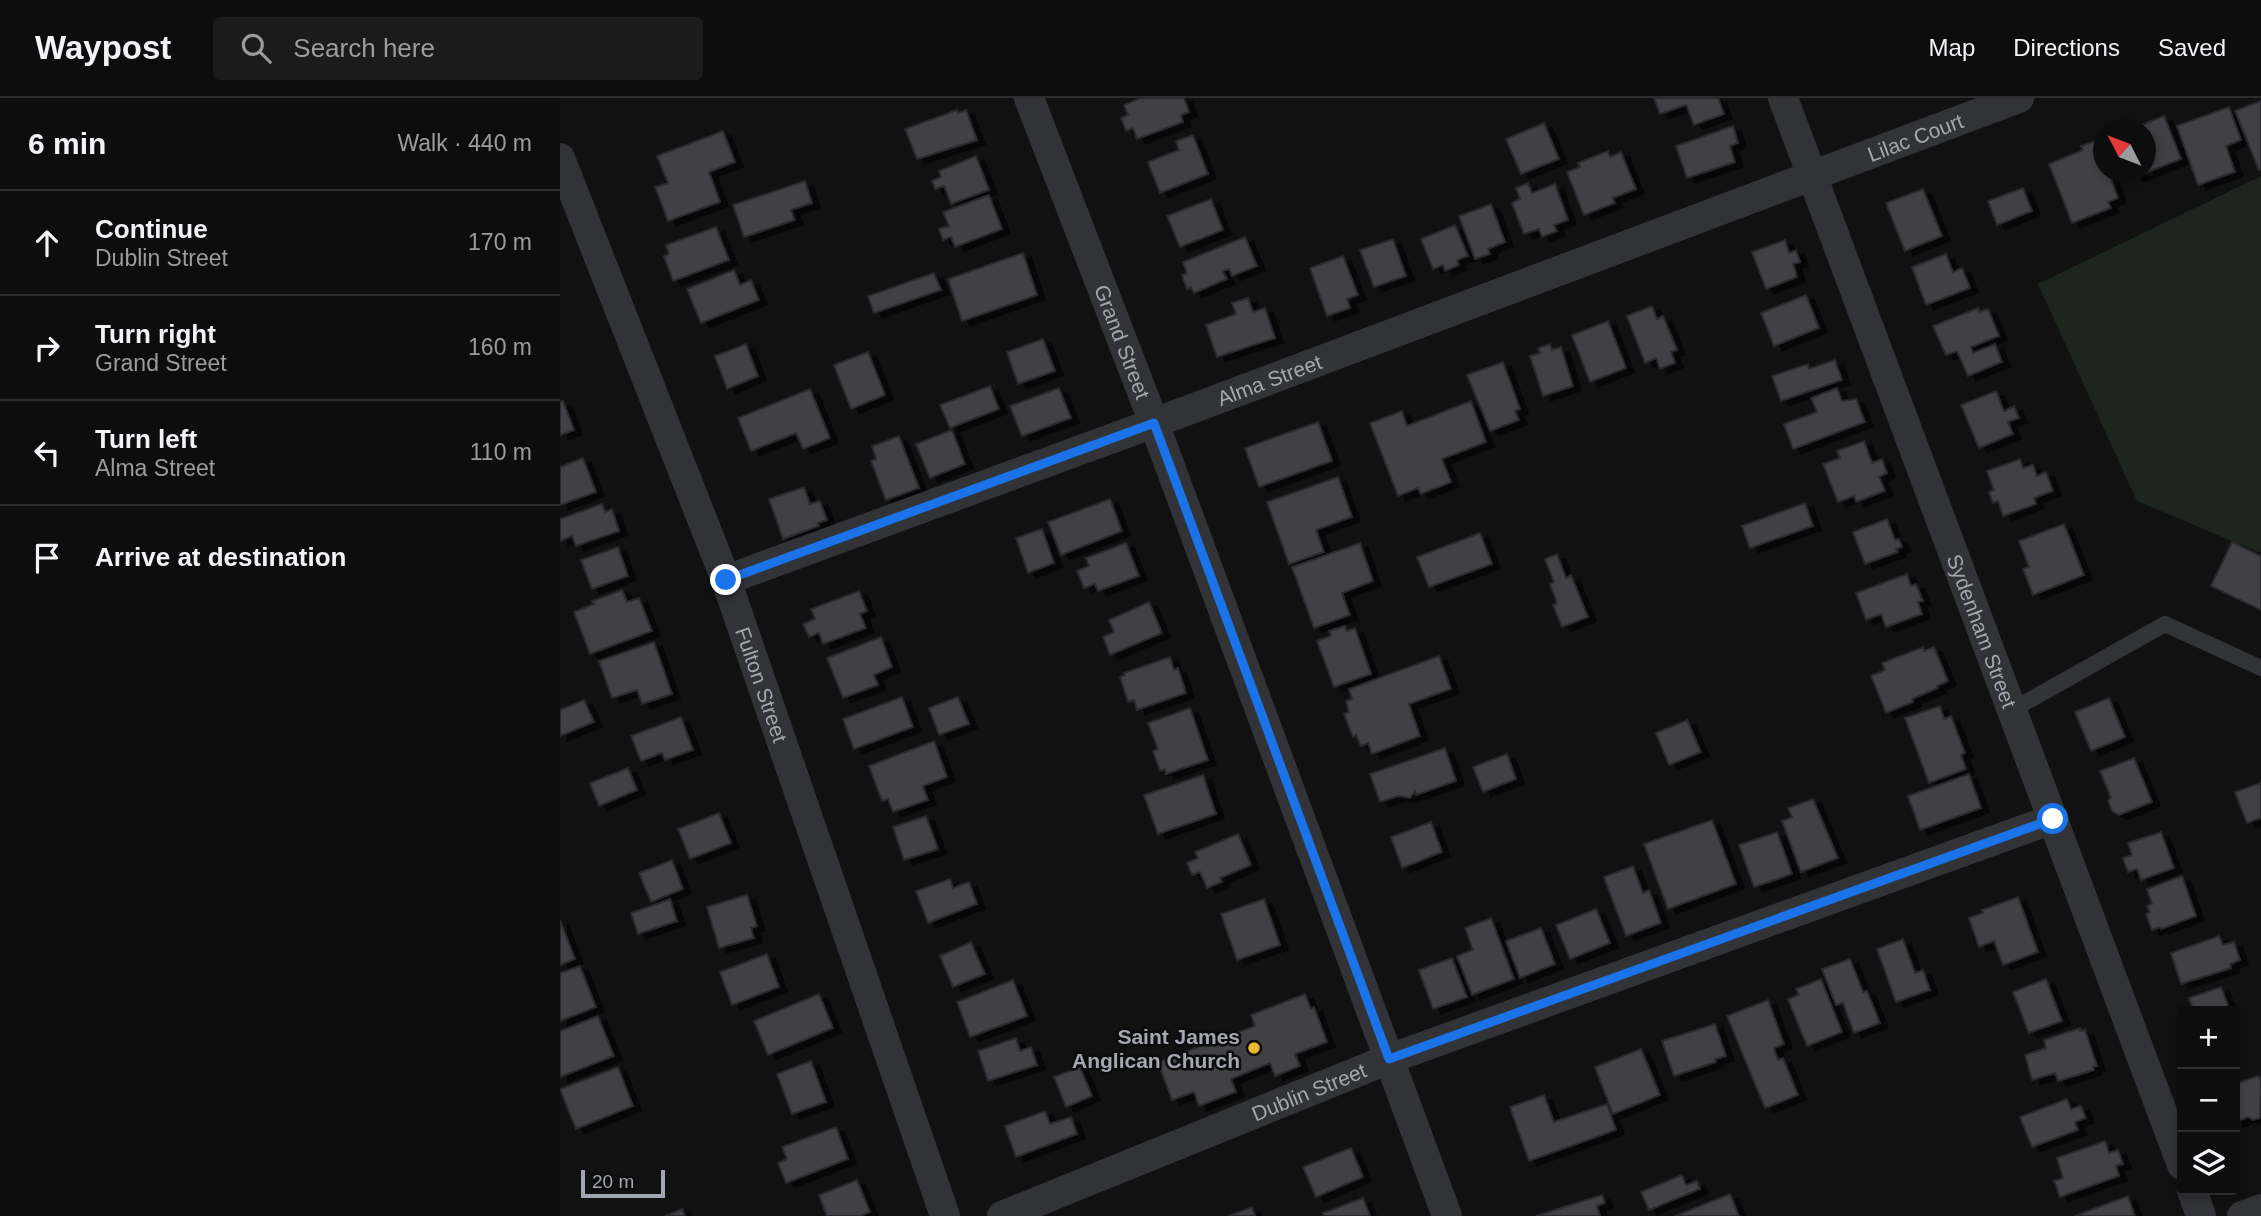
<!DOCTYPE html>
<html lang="en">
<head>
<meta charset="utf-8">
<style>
  :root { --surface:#0d0d0e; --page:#1b1b1c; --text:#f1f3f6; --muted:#9a9c9e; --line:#2d2d2e }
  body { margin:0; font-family:Helvetica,sans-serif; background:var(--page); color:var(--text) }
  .controls { position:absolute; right:21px; bottom:21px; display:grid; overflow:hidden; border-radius:7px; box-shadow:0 4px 10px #0003 }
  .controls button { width:63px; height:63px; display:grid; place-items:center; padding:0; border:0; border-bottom:2px solid var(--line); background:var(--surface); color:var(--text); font:35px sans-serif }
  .compass { position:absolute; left:1533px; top:21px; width:63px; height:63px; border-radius:50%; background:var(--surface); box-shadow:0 4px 10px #0003; rotate:312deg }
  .scale { position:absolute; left:21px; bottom:18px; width:84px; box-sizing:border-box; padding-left:7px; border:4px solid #a3a7b2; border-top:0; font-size:19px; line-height:24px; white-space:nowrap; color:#a3a7b2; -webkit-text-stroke:5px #0c0c0d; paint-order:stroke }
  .stop { position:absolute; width:21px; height:21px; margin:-16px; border:5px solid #1a73e8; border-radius:50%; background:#fff }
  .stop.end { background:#1a73e8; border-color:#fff; box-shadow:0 2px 7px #0008 }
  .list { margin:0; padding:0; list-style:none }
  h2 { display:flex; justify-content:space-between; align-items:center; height:91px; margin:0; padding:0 28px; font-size:30px }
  h2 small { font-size:23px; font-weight:400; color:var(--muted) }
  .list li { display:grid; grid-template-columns:46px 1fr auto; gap:21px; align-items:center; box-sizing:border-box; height:105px; padding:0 28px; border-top:2px solid var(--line) }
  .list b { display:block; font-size:26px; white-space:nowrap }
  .list p { margin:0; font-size:23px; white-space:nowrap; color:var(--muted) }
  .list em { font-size:23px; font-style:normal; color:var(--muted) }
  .icon { flex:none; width:38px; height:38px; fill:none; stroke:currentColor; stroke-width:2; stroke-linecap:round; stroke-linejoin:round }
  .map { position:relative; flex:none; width:1701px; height:1118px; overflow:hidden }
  header { display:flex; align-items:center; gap:42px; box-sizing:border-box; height:98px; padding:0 35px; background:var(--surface); border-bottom:2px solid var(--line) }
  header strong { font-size:33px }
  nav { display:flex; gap:38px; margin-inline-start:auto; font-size:24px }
  .search { width:490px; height:63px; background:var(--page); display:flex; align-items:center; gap:18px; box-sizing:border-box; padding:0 24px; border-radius:7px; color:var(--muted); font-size:26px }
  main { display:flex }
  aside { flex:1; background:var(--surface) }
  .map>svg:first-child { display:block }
  .green { fill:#1e251f }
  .building { fill:#404145; stroke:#2b2b2e; stroke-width:2; filter:url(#shadow) }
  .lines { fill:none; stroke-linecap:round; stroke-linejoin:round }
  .service { stroke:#323337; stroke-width:16 }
  .minor { stroke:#323337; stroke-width:30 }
  .route { stroke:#1a73e8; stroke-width:9 }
  .poi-dot { fill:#e9b933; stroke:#0c0c0d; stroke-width:2.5 }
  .labels { text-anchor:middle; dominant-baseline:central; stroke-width:5; stroke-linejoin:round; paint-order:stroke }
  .street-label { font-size:21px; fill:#a3a7b2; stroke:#0c0c0d }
  .poi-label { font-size:21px; font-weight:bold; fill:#a3a7b2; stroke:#0c0c0d; text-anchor:end }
</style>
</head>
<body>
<header>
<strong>Waypost</strong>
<div class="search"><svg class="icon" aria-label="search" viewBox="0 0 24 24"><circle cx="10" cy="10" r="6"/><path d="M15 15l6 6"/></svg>Search here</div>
<nav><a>Map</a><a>Directions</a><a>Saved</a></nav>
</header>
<main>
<aside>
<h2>6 min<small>Walk · 440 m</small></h2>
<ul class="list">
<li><svg class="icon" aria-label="ahead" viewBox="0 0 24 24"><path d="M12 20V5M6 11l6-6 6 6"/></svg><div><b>Continue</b><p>Dublin Street</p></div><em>170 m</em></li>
<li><svg class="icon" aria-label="right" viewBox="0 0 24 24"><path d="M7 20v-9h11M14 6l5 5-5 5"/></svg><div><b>Turn right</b><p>Grand Street</p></div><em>160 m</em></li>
<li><svg class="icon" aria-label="left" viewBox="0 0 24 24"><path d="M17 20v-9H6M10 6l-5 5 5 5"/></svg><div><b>Turn left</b><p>Alma Street</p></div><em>110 m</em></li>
<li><svg class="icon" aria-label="arrive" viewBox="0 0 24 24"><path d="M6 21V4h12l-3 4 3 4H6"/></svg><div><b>Arrive at destination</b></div></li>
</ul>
</aside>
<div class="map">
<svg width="1701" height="1118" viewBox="0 0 1701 1118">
  <defs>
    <filter id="shadow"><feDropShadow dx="8" dy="4.5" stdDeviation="0" flood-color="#0009"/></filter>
  </defs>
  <rect width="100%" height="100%" fill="#111112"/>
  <path class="green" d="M1701,78V455L1577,403L1478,186Z"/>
  <path class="building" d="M581,0H624L629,14L621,17L623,24L577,41L573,30L566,33L561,20L568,17L564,7Z
    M1094,0H1158L1164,16L1134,27L1126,7L1100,16Z
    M1701,3V71L1699,72L1675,13Z
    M1669,9L1681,42L1666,48L1675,74L1638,87L1617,28Z
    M397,12L398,15L406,12L417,42L357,61L345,31Z
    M1604,18L1621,61L1575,79L1572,74H1586V32H1569Z
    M984,25L999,61L961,76L946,41Z
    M1173,28L1178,45L1170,48L1175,64L1127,80L1116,48Z
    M163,33L175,64L149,74L160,104L108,123L95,89L108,85L97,58Z
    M633,37L648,76L600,95L588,64L619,52L616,43Z
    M1544,40V74H1557V76L1550,78L1558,100L1548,104L1551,110L1512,125L1489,66L1523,52L1521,48Z
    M1048,53L1050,59L1061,54L1076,91L1053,100L1055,105L1024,117L1007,74L1020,69L1018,65Z
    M416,58L429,92L391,106L384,88L375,91L372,83L381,79L379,73Z
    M245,83L252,105L231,112L235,122L184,139L173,107Z
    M968,85L972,95L995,86L1008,122L994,127L997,133L982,139L979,131L964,136L952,105L960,101L956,90Z
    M1463,90L1472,113L1437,127L1428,103Z
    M1363,91L1382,138L1345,153L1326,105Z
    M429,97L442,131L395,149L391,139L383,142L379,131L389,128L383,114Z
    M651,101L663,132L620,149L607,118Z
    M931,106L945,144L928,151L930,156L915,161L899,118Z
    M895,127L908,158L897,162L899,167L885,173L883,167L873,171L861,141Z
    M156,129L169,162L113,183L104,158L109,156L106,147Z
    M685,139L697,168L672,178L669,171L663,173L667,181L634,195L631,189L627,191L622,177L627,175L623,164Z
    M833,141L846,178L814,189L800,152Z
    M1225,142L1229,155L1236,152L1240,164L1233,166L1237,179L1206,191L1192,154Z
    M463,155L477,197L402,223L388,181Z
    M1386,156L1393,174L1402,170L1410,190L1366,207L1352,169Z
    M783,158L798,197L787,201L790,210L767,218L750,170Z
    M174,172L180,187L191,182L199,202L141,225L127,191Z
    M374,175L381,192L314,215L308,198Z
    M1246,197L1259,230L1214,248L1201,215Z
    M688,200L693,214L705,210L715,240L657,259L646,227L676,216L672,205Z
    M1092,208L1097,221L1103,218L1117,252L1111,254L1115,265L1100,271L1096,260L1085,265L1067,218Z
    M1418,210L1419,214L1428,211L1439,238L1411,249L1413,255L1435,246L1442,264L1408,278L1397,253L1386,257L1373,228Z
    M1048,223L1066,270L1030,284L1012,237Z
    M483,241L495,273L458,286L447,254Z
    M186,246L198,278L167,291L155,258Z
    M990,246L992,252L1001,249L1013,288L983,298L970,258L980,255L978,250Z
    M308,254L325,297L291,311L274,267Z
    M1275,262L1282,282L1221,303L1212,278L1248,266L1249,271Z
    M943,264L960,311L955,313L959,322L930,333L907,277Z
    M430,288L439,311L390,330L380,307Z
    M499,290L511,320L462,338L450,308Z
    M1277,290L1282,303L1296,301L1305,324L1233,351L1224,326L1257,314L1251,300Z
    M250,291L270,340L243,351L236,335L191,353L178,320Z
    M1436,293L1444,313L1454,308L1459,320L1448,324L1453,336L1419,350L1401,307Z
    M3,303L14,332L0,337V304Z
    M911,303L926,344L882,361L891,384L861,396L858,390L838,398L810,325L842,313L847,328Z
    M758,324L772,363L699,389L685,350Z
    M392,332L405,366L370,380L356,346Z
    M339,338L359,390L326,402L311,363L316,361L312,348Z
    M1304,343L1312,365L1322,361L1327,375L1319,379L1325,393L1296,404L1294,398L1278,404L1263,366L1280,360L1277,353Z
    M23,360L36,394L0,407V369Z
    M1460,361L1463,370L1473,367L1477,378L1486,374L1493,393L1474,400L1476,406L1443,418L1438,403L1433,405L1429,394L1434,392L1427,373Z
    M778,379L792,419L756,432L764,454L729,466L707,404Z
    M244,389L250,406L260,403L267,422L258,425L259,428L223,441L209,401Z
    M550,401L562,433L501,457L488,424Z
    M1245,405L1253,428L1190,450L1182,428Z
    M42,406L45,414L52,411L59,433L16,448L12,438L0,443V421Z
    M1327,421L1335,442L1339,441L1342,449L1336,451L1338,454L1305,466L1293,434Z
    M1504,426L1524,477L1473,497L1463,471L1469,469L1459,443Z
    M482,431L494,465L468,475L456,440Z
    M920,435L932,466L869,489L857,459Z
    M1672,444L1701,458V512L1651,488Z
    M566,445L579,478L538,493L535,486L524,490L517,473L529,468L526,460Z
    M800,445L813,483L782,495L790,517L754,530L732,469Z
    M58,449L68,478L32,491L21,462Z
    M997,456L1006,480L1011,477L1028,519L1002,529L993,507L997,505L990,486L994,484L985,461Z
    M1347,476L1351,488L1356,486L1363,503L1358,504L1362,516L1326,529L1321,516L1306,522L1296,495Z
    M62,492L67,504L79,500L92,533L30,556L14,514L34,506L32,503Z
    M299,493L307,513L300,516L306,530L263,546L259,535L249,539L243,526L255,521L251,511Z
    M589,504L602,535L550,557L543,539L554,534L549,522Z
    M785,528L787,533L795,530L811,576L774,589L757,543L771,538L769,533Z
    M321,539L332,569L314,577L318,587L283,600L267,560Z
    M94,544L112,596L82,606L77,592L52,600L39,563Z
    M1363,549L1364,553L1374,549L1388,583L1377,588L1378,590L1352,601L1353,604L1326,615L1311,578L1325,572L1322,565Z
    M879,558L891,591L849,606L860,638L812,656L808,645L801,648L796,637L793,639L784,616L789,614L786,603L792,601L789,591Z
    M610,559L614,572L618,570L626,595L577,612L574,602L568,604L560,579L565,577L564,575Z
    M342,599L353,629L294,651L283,621Z
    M398,599L409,626L379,637L369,610Z
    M1549,600L1565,639L1531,653L1515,614Z
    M24,602L34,624L0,638V612Z
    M1380,608L1384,621L1391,618L1405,655L1401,657L1406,671L1369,685L1345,620Z
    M630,610L648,662L606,676L605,671L600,673L593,653L598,651L588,625Z
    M121,619L133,652L105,662L102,655L81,663L71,638Z
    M1127,622L1141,654L1109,667L1096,635Z
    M374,643L387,679L363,688L368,702L333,714L328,701L322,703L309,668Z
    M885,650L896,683L856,697L855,693L850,700L838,698L820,704L810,676Z
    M947,656L956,681L923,694L913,669Z
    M1574,660L1592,704L1559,717L1552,713L1548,703L1551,699L1540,673Z
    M68,670L77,692L39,708L30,685Z
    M1409,676L1421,710L1360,732L1348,698Z
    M643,677L656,716L598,736L584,697Z
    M1701,685V720L1687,725L1675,694Z
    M1253,701L1278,760L1241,774L1222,723L1232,719L1228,710Z
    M159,715L171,745L130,761L118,731Z
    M366,718L378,751L344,762L333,729Z
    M1152,722L1176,786L1108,811L1084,746Z
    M871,724L882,754L842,770L831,739Z
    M1217,734L1232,776L1194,789L1179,747Z
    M1601,734L1614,770L1581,782L1577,771L1568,774L1563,760L1572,757L1568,745Z
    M678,736L691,767L660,780L662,784L647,790L640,774L632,777L627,765L638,760L635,754Z
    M112,762L123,791L91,804L79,775Z
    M1073,768L1083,795L1089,792L1101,825L1066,838L1044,779Z
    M1622,778L1636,818L1601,831L1600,829L1592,832L1586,816L1590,814L1587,808L1592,806L1587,791Z
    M390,781L393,790L409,784L417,806L368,825L356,793Z
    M187,797L197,828L191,830L194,840L159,850L147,809Z
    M1458,799L1478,854L1443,867L1434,843L1419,849L1409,820L1423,815L1422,812Z
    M110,801L117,823L78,836L71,815Z
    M704,801L720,847L677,862L661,816Z
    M1036,811L1050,845L1010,861L996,827Z
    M931,820L954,881L912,897L897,858L913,852L905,830Z
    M0,822L15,861L0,867Z
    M981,830L995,866L960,880L946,843Z
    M1659,838L1663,847L1674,844L1680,862L1670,866L1671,870L1621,886L1611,855Z
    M1343,841L1355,875L1363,872L1370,892L1336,904L1317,851Z
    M411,844L425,876L393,889L380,858Z
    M207,856L219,889L172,907L160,874Z
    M892,860L907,899L873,911L859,872Z
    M1290,861L1303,894L1307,893L1320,925L1294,935L1283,905L1276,907L1262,871Z
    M20,868L36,909L0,923V875Z
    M1261,881L1282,934L1247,948L1228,901L1239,897L1236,891Z
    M1486,881L1502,923L1469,935L1453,894Z
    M453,882L467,918L410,939L397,904Z
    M1661,889L1670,913H1634L1629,900Z
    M259,896L273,930L208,957L194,923Z
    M745,896L751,911L754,909L767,944L735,956L740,968L715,978L710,965L671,981L676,994L639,1008L634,994L612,1002L598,964L695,928L691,917Z
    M1208,902L1224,946L1214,950L1218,962L1223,960L1238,997L1205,1010L1167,918Z
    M38,918L54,958L0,979V933Z
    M1155,926L1166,958L1155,961L1156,964L1114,978L1102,943Z
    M1520,930V933L1525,932L1537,968L1533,969L1534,972L1498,983L1495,975L1472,982L1465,957L1486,950L1484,942Z
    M456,940L460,953L471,949L477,967L428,983L418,953Z
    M1081,951L1100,997L1053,1016L1035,969Z
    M251,963L266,1004L232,1016L217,976Z
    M58,969L73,1008L16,1031L0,991Z
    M520,969L532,998L506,1009L494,979Z
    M1698,978L1701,981L1700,1020L1693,1022L1688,1019L1675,1024V986Z
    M984,997L994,1024L1047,1006L1056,1032L969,1063L950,1009Z
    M1507,1001L1511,1011L1521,1008L1526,1020L1515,1024L1518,1032L1472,1049L1460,1019Z
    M485,1013L490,1026L511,1019L517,1036L456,1059L445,1028Z
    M276,1029L288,1061L226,1085L218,1065L227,1061L222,1049Z
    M1545,1043L1549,1055L1558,1052L1563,1066L1556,1068L1559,1078L1500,1099L1494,1083L1503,1080L1497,1060Z
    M791,1050L803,1079L756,1099L743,1069Z
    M1122,1077L1126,1087L1137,1083L1140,1091L1089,1112L1081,1094Z
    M297,1082L310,1114L300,1118H267L259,1097Z
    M1170,1096L1179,1118H1115Z
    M1042,1097L1045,1105L1037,1108L1040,1118H976Z
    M1568,1098L1575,1118H1515Z
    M803,1100L810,1118H765L763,1115Z
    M692,1109L695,1118H668Z
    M122,1111L125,1118H105Z"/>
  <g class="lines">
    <path class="service" d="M1452,612L1605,526L1701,570"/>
    <g class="minor">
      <path id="s1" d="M469,0L594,325L887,1118"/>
      <path id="s2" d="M1223,0L1622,1067"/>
      <path id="s3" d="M0,60L166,482L385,1118"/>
      <path id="s4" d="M166,482L594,325L1459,0"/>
      <path d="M1632,1092L1641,1118"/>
      <path id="s5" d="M442,1118L829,961L1493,721"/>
      <path d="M1682,1118L1701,1111"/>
    </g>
  </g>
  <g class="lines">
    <path class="route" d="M166,482L594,325L829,961L1493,721"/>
  </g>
  <circle class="poi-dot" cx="694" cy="950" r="7"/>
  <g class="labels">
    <g class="street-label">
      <text stroke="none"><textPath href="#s4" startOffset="1269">Lilac Court</textPath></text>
      <text stroke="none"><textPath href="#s1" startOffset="261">Grand Street</textPath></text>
      <text stroke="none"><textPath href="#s4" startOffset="579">Alma Street</textPath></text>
      <text stroke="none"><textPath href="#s2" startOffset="569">Sydenham Street</textPath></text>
      <text stroke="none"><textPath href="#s3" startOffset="564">Fulton Street</textPath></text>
      <text stroke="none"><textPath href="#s5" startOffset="331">Dublin Street</textPath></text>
    </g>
    <g class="poi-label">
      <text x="680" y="938">Saint James<tspan x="680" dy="24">Anglican Church</tspan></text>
    </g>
  </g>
</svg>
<div class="controls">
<button>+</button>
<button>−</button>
<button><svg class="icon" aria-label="layers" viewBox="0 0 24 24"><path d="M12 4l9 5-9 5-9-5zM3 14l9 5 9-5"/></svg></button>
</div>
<svg class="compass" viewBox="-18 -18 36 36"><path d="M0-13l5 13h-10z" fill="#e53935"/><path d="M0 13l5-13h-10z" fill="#9a9c9e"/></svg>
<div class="scale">20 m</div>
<div class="stop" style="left:1493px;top:721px"></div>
<div class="stop end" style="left:166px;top:482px"></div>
</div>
</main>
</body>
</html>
